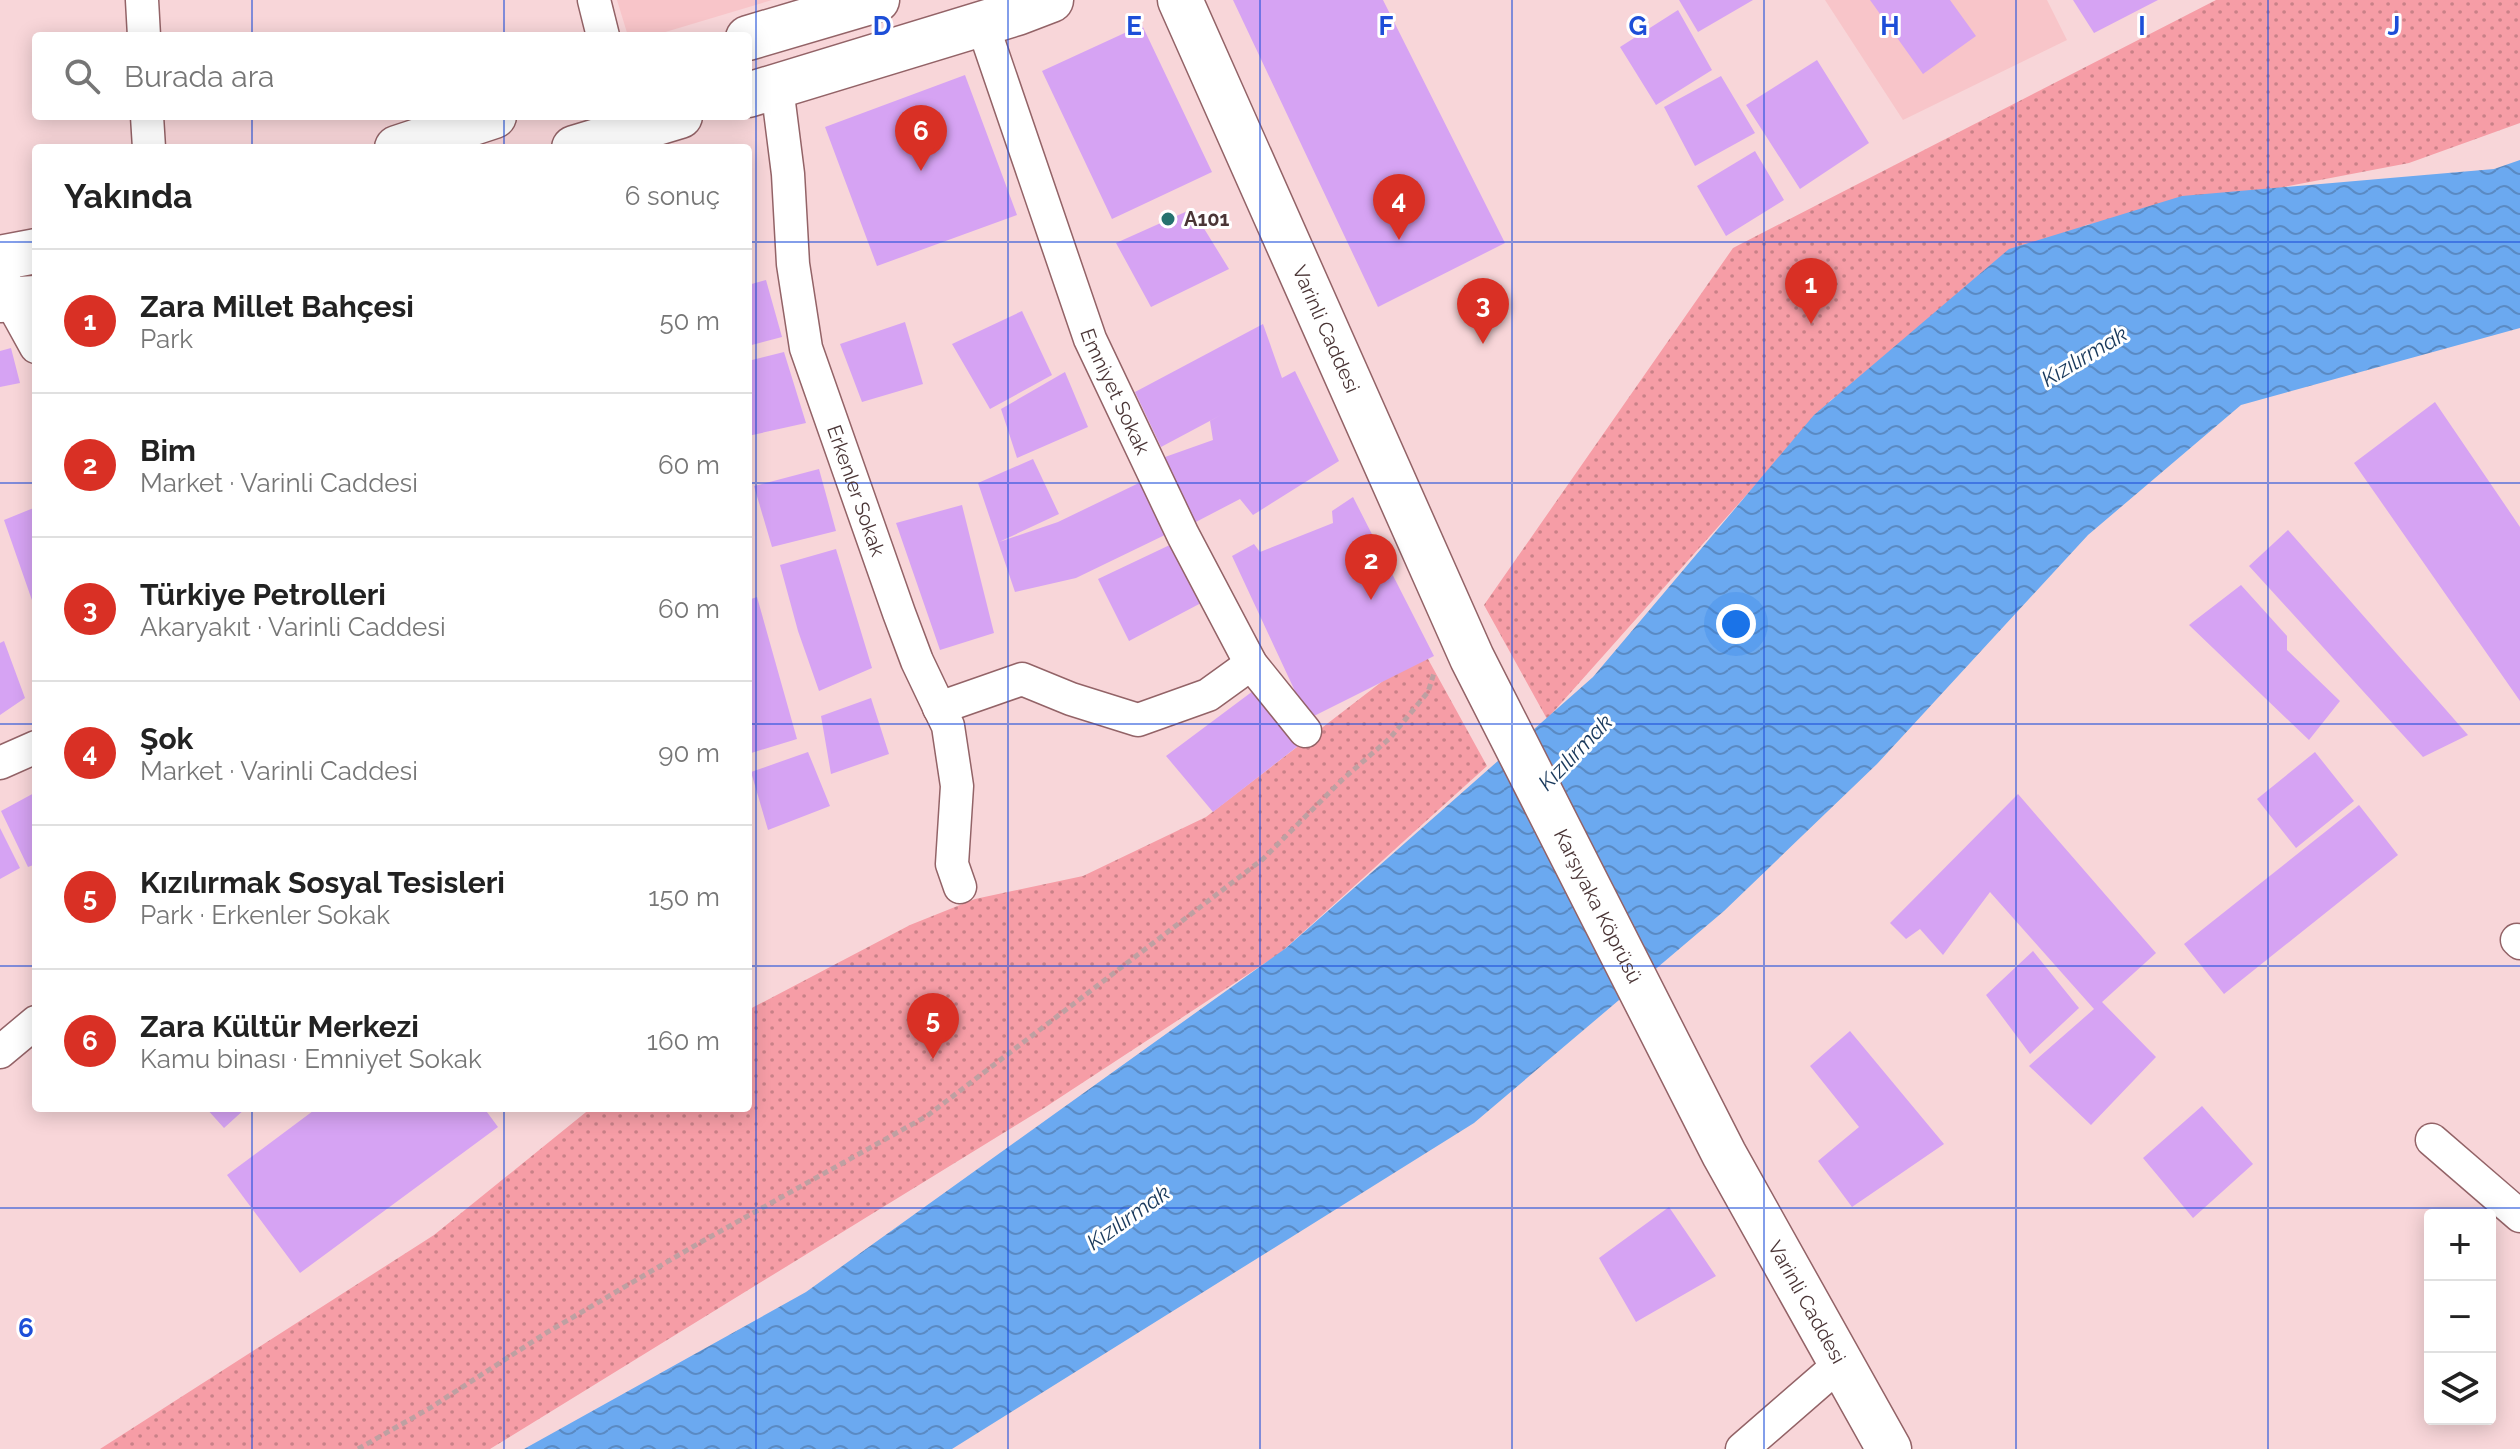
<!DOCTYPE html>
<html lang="tr">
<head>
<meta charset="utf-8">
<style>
  :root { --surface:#fff; --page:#f2f2f2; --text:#222; --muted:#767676; --line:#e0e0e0; --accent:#d93025 }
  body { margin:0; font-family:Raleway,sans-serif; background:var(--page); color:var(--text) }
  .controls { position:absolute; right:24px; bottom:24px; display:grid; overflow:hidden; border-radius:8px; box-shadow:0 4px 20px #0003 }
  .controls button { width:72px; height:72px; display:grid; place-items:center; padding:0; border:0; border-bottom:2px solid var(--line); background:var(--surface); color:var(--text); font:40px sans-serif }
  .you { position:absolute; left:1736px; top:624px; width:28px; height:28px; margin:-20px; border:6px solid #fff; border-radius:50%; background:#1a73e8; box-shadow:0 0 0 12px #1a73e833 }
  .badge { display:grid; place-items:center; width:52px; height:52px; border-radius:50%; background:var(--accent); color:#fff; font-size:26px; font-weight:700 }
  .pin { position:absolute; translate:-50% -66px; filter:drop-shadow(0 2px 4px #0008) }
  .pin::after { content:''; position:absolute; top:42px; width:28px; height:24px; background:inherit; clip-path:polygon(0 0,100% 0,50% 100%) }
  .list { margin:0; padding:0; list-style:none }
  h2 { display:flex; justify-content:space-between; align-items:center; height:104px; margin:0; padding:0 32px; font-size:34px }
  h2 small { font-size:26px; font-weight:400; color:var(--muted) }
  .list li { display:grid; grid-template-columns:52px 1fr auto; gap:24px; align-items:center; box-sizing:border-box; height:144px; padding:0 32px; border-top:2px solid var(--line) }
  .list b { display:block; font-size:30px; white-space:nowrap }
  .list p { margin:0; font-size:26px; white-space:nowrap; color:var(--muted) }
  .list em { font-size:26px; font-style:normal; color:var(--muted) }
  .icon { flex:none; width:44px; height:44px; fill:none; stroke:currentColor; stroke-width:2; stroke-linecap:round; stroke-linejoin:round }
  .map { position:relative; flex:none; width:2520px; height:1449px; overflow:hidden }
  .search { position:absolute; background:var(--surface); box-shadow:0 4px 20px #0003; left:32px; top:32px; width:720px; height:88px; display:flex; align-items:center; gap:20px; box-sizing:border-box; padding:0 28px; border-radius:8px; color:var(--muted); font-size:30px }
  .panel { position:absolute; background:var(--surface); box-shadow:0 4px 20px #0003; left:32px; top:144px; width:720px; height:968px; border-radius:8px }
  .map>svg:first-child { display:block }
  .built { fill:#f8c5c9 }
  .green { fill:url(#green-dots) }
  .water { fill:url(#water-waves) }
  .building { fill:#d6a3f3 }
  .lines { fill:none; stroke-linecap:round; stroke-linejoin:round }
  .street-casing { stroke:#936367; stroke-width:35 }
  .secondary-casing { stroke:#936367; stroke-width:47 }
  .path { stroke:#bea0a2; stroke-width:5; stroke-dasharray:6 4; stroke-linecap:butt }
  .street { stroke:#fff; stroke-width:32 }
  .secondary { stroke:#fff; stroke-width:44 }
  .grid { fill:none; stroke:#1d4ed8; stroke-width:2; stroke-opacity:0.55 }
  .poi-dot { fill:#26716f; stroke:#fff; stroke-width:3 }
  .labels { text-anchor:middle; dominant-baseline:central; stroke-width:6; stroke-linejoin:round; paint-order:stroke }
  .poi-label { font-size:20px; font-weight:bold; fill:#4a3536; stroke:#fff; text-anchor:start }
  .street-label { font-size:20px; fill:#4a3536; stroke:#fff }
  .water-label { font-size:22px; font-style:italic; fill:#18385b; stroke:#fff }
  .grid-label { font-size:26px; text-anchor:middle; font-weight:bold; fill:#1d4ed8; stroke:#fff; stroke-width:6; stroke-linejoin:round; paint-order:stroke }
</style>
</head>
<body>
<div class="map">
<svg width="2520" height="1449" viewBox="0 0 2520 1449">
  <defs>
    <pattern id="green-dots" width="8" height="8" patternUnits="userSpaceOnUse" patternTransform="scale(2)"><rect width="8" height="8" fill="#f69da6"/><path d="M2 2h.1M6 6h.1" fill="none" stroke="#c98188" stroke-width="1.8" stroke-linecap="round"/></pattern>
    <pattern id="water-waves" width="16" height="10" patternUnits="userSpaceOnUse" patternTransform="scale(2)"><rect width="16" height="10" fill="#6ba9f0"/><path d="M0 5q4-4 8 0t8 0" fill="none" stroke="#5a8ac3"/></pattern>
  </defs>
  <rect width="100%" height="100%" fill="#f8d6d9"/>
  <path class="built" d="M617,0H772L652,36H628Z
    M1825,0H2047L2067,40L1903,120Z"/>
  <path class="green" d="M2216,0H2520V123L2409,163L2086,225L1831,400L1547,719L1484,605L1733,248Z
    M1423,650L1487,766L1279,954L1044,1108L490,1449H100L434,1235L591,1108H748V1010L910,925L975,899L1083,876L1206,817Z"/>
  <path class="water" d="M2520,160V328L2241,405L2088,535L1877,764L1724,911L1474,1123L952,1449H524L806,1292L1286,948L1593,677L1814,415L2009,249L2182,196L2494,169Z"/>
  <path class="building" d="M1233,0H1383L1505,243L1378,307Z
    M1679,0H1753L1698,32Z
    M1870,0H1950L1976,36L1923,74Z
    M2073,0H2158L2094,33Z
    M1678,10L1712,70L1656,105L1620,47Z
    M1142,25L1212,172L1112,219L1042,71Z
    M1817,60L1869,143L1800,189L1746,105Z
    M965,75L1017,215L877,266L825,127Z
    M1721,76L1755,133L1695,166L1664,107Z
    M1755,151L1784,200L1726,236L1697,186Z
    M1192,209L1229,269L1151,307L1116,243Z
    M766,280L782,337L748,346V285Z
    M1022,311L1052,375L990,409L952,344Z
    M905,322L923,384L862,402L840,344Z
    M1263,324L1282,378L1295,371L1339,461L1253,515L1240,499L1192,524L1165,457L1213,440L1210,421L1221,415L1161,447L1135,392Z
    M11,348L20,383L0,387V351Z
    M784,352L806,423L748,436V361Z
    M1065,372L1088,427L1017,458L1001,409Z
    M2435,402L2520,527V701L2354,463Z
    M1033,459L1059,514L999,542L1058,522L1143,481L1169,533L1076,578L1015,592L978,483Z
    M819,469L836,531L772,547L754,486Z
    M1353,497L1434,656L1308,719L1232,556L1254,544L1260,552L1333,523L1332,511Z
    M962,505L994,633L940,650L896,523Z
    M36,507V605L34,606L4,520Z
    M2288,530L2468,735L2423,757L2249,566Z
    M1174,543L1203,602L1129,641L1098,579Z
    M836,549L872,668L819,691L798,631L780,565Z
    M2241,585L2287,636V650L2340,701L2309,740L2189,625Z
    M757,597L797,739L748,754V600Z
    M4,641L25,698L0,715V643Z
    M1253,691L1298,746L1213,812L1166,756Z
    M871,698L889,754L831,774L821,716Z
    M808,752L830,806L768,830L751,772Z
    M2315,752L2354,801L2296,848L2257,799Z
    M36,792V864L28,867L1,811Z
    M2018,794L2156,953L2102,1002L2156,1057L2091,1125L2029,1066L2094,1009L1990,892L1943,955L1920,929L1906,939L1890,923Z
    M2359,805L2398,855L2224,994L2184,944Z
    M0,828L20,868L0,879Z
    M2033,951L2079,1008L2030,1054L1986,995Z
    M1850,1031L1944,1144L1852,1207L1818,1161L1859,1127L1810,1066Z
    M2202,1106L2253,1164L2193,1218L2143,1158Z
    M206,1108H246L224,1128Z
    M317,1108H484L498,1127L300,1273L227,1175Z
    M1669,1207L1716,1276L1636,1322L1599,1258Z"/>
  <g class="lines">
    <g class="street-casing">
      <g id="street">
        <path d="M142,0L144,36"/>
        <path d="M594,0L603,36"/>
        <path id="s1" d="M982,23L1090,339L1183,535L1251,664L1305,731"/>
        <path id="s2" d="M777,87L788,174L793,264L806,348L899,613L917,661L948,726L957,786L952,864L960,887"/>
        <path d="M147,116L149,148"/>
        <path d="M5,282L10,300L36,347"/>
        <path d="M939,708L1022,679L1071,699L1138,720L1208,695L1251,664"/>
        <path d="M0,763L36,747"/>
        <path d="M2517,940L2520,943"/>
        <path d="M0,1052L36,1022"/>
        <path d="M2432,1140L2520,1216"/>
        <path d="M1742,1449L1841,1363"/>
      </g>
    </g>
    <g class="secondary-casing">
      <g id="secondary">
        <path id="s3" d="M1180,0L1472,658L1724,1154L1889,1449"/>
        <path d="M748,38L877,0"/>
        <path d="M748,95L1017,13L1051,0"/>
        <path d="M397,148L494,116"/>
        <path d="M574,148L680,116"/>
        <path d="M0,258L36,251"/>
        <path d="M0,300L36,298"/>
      </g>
    </g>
    <path class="path" d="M358,1449L430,1408L546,1333L701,1242L927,1116L1263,859L1343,779L1390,738L1428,692L1434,673"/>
    <use href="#street" class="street"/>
    <use href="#secondary" class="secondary"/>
  </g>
  <path class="grid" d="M252,0V36M504,0V36M756,0V1449M1008,0V1449M1260,0V1449M1512,0V1449M1764,0V1449M2016,0V1449M2268,0V1449M252,116V148M504,116V148M0,242H36M748,242H2520M0,483H36M748,483H2520M0,724H36M748,724H2520M0,966H36M748,966H2520M252,1108V1449M504,1108V1449M0,1208H2520"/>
  <circle class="poi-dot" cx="1168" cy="219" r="8"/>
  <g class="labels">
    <g class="poi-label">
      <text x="1184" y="219">A101</text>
    </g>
    <g class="street-label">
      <text stroke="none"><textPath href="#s3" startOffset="360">Varinli Caddesi</textPath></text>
      <text stroke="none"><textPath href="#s1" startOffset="392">Emniyet Sokak</textPath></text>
      <text stroke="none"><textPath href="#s2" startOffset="414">Erkenler Sokak</textPath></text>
      <text stroke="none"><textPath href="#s3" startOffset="998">Karşıyaka Köprüsü</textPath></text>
      <text stroke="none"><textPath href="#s3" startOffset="1446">Varinli Caddesi</textPath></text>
    </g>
    <g class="water-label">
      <text transform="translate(2084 356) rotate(-31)">Kızılırmak</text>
      <text transform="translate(1575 752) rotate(-46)">Kızılırmak</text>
      <text transform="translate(1128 1217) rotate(-35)">Kızılırmak</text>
    </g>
  </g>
  <g class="grid-label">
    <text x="882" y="35">D</text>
    <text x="1134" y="35">E</text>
    <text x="1386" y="35">F</text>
    <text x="1638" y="35">G</text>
    <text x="1890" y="35">H</text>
    <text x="2142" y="35">I</text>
    <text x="2394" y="35">J</text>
    <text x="26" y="1337">6</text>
  </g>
</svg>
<div class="controls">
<button>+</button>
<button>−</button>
<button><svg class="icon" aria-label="layers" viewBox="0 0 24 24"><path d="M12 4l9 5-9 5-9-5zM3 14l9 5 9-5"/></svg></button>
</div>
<div class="you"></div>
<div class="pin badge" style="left:1811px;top:324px">1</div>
<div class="pin badge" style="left:1371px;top:600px">2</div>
<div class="pin badge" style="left:1483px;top:344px">3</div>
<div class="pin badge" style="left:1399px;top:240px">4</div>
<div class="pin badge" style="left:933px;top:1059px">5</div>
<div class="pin badge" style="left:921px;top:171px">6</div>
<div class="search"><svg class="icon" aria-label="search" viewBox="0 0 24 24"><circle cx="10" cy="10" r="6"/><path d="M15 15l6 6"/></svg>Burada ara</div>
<section class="panel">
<h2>Yakında<small>6 sonuç</small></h2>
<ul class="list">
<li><span class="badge">1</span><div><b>Zara Millet Bahçesi</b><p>Park</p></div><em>50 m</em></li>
<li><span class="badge">2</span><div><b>Bim</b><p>Market · Varinli Caddesi</p></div><em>60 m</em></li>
<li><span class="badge">3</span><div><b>Türkiye Petrolleri</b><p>Akaryakıt · Varinli Caddesi</p></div><em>60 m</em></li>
<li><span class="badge">4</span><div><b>Şok</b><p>Market · Varinli Caddesi</p></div><em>90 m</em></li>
<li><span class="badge">5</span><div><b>Kızılırmak Sosyal Tesisleri</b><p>Park · Erkenler Sokak</p></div><em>150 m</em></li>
<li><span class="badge">6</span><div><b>Zara Kültür Merkezi</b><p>Kamu binası · Emniyet Sokak</p></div><em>160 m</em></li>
</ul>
</section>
</div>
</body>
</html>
